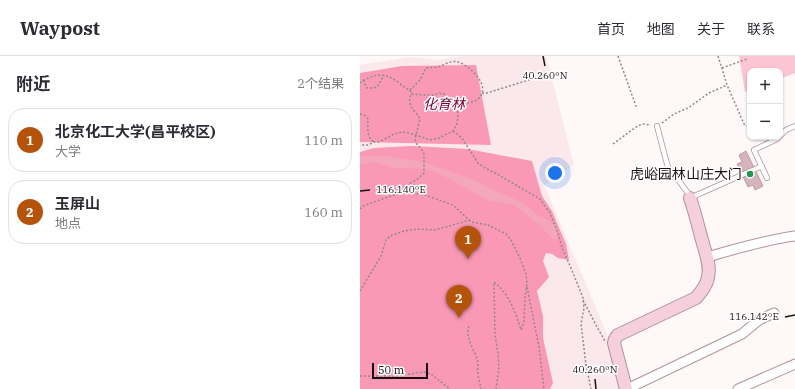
<!DOCTYPE html>
<html lang="zh">
<head>
<meta charset="utf-8">
<style>
  :root { --surface:#fff; --page:#f2f2f3; --text:#2b2b33; --muted:#7c7c81; --line:#e1e1e2; --accent:#b45309 }
  body { margin:0; font-family:"IBM Plex Serif","Noto Sans SC",serif; background:var(--page); color:var(--text) }
  .controls { position:absolute; right:12px; top:12px; display:grid; overflow:hidden; border-radius:8px; box-shadow:0 1px 3px #0004 }
  .controls button { width:36px; height:36px; display:grid; place-items:center; padding:0; border:0; border-bottom:1px solid var(--line); background:var(--surface); color:var(--text); font:20px sans-serif }
  .scale { position:absolute; left:12px; bottom:10px; width:56px; box-sizing:border-box; padding-left:4px; border:2px solid #1b0f12; border-top:0; font-size:11px; line-height:14px; white-space:nowrap; color:#1b0f12; -webkit-text-stroke:3px #fff; paint-order:stroke }
  .you { position:absolute; left:195px; top:117px; width:14px; height:14px; margin:-10px; border:3px solid #fff; border-radius:50%; background:#1a73e8; box-shadow:0 0 0 6px #1a73e833 }
  .badge { display:grid; place-items:center; width:26px; height:26px; border-radius:50%; background:var(--accent); color:#fff; font-size:13px; font-weight:700 }
  .pin { position:absolute; translate:-50% -33px; filter:drop-shadow(0 1px 2px #0008) }
  .pin::after { content:''; position:absolute; top:21px; width:14px; height:12px; background:inherit; clip-path:polygon(0 0,100% 0,50% 100%) }
  .list { margin:0; padding:0; list-style:none }
  h2 { display:flex; justify-content:space-between; align-items:center; height:52px; margin:0; padding:0 16px; font-size:17px }
  h2 small { font-size:13px; font-weight:400; color:var(--muted) }
  .list li { display:grid; grid-template-columns:26px 1fr auto; gap:12px; align-items:center; box-sizing:border-box; height:64px; margin:0 8px 8px; padding:0 8px; border:1px solid var(--line); border-radius:16px }
  .list b { display:block; font-size:15px; white-space:nowrap }
  .list p { margin:0; font-size:13px; white-space:nowrap; color:var(--muted) }
  .list em { font-size:13px; font-style:normal; color:var(--muted) }
  .map { position:relative; flex:none; width:435px; height:333px; overflow:hidden }
  header { display:flex; align-items:center; gap:24px; box-sizing:border-box; height:56px; padding:0 20px; background:var(--surface); border-bottom:1px solid var(--line) }
  header strong { font-size:19px }
  nav { display:flex; gap:22px; margin-inline-start:auto; font-size:14px }
  main { display:flex }
  aside { flex:1; background:var(--surface) }
  .map>svg:first-child { display:block }
  .built { fill:#fae8ec }
  .green { fill:#fcc5d3 }
  .forest { fill:#fa99b6 }
  .water { fill:#f4a6bb }
  .building { fill:#d7b4bd; stroke:#bf9ea6 }
  .lines { fill:none; stroke-linecap:round; stroke-linejoin:round }
  .lane-casing { stroke:#b29199; stroke-width:6 }
  .street-casing { stroke:#b29199; stroke-width:11 }
  .secondary-casing { stroke:#b29199; stroke-width:14 }
  .path { stroke:#91888a; stroke-width:1.5; stroke-dasharray:2 2; stroke-linecap:butt }
  .lane { stroke:#fff; stroke-width:4.5 }
  .street { stroke:#fff; stroke-width:9 }
  .secondary { stroke:#f6cfdc; stroke-width:12 }
  .ticks { fill:none; stroke:#1b0f12; stroke-width:1.5 }
  .poi-dot { fill:#22954f; stroke:#fff; stroke-width:1.5 }
  .labels { text-anchor:middle; dominant-baseline:central; stroke-width:3; stroke-linejoin:round; paint-order:stroke }
  .park-label { font-size:14px; font-style:italic; fill:#770039; stroke:#fff }
  .poi-label { font-size:14px; fill:#1b0f12; stroke:#fff; text-anchor:end }
  .ticks-label { font-size:10px; text-anchor:middle; fill:#1b0f12; stroke:#fff; stroke-width:3; stroke-linejoin:round; paint-order:stroke }
</style>
</head>
<body>
<header>
<strong>Waypost</strong>
<nav><a>首页</a><a>地图</a><a>关于</a><a>联系</a></nav>
</header>
<main>
<aside>
<h2>附近<small>2个结果</small></h2>
<ul class="list">
<li><span class="badge">1</span><div><b>北京化工大学(昌平校区)</b><p>大学</p></div><em>110 m</em></li>
<li><span class="badge">2</span><div><b>玉屏山</b><p>地点</p></div><em>160 m</em></li>
</ul>
</aside>
<div class="map">
<svg width="435" height="333" viewBox="0 0 435 333">
  <rect width="100%" height="100%" fill="#fff8f9"/>
  <path class="built" d="M104,0H186L214,109L184,129L247,278L261,333H0V9L50,1L79,4Z"/>
  <path class="green" d="M379,0H435V17L420,23V15H390V34L385,36Z"/>
  <path class="forest" d="M116,9L131,89L0,86V17L42,10Z
    M52,90L108,93L172,105L182,140L192,155L206,188L209,204L198,202L192,198L186,197L183,205L189,221L177,235L183,260V282L193,327L190,333H0V96L14,92Z"/>
  <path class="water" d="M0,100H25L63,106L114,124L127,131L163,147L176,158L190,165L195,172L198,183H192L182,171L153,148L129,145L86,121L72,115L48,112H33L16,106L0,108Z"/>
  <path class="building" d="M386,95L403,130L395,134L393,129L388,131L377,108L382,106L379,99Z"/>
  <g class="lines">
    <g class="lane-casing">
      <path id="lane" d="M297,70L307,108L311,118L319,125L328,137L330,142L402,110
        M420,80L426,74L435,70
        M407,122L394,94L417,83L419,81"/>
    </g>
    <g class="street-casing">
      <path id="street" d="M347,201C376,193 405,184 435,180
        M267,333L382,278L399,264L414,257
        M378,333L435,308"/>
    </g>
    <g class="secondary-casing">
      <path id="secondary" d="M266,333L254,287L255,283L258,279L336,242C341,236 347,229 348,221C351,209 345,196 342,184C338,170 335,156 330,142"/>
    </g>
    <path class="path" d="M258,0L277,53
      M358,0L367,29L384,68L390,72
      M362,12L387,3
      M3,24L7,32H14L18,30L24,19
      M0,27C14,17 26,16 39,27C43,30 46,33 50,34L52,38L61,39H74L79,37L84,38L92,44L97,49L98,59L97,68L93,75L79,82L70,84L53,78L42,76L34,78L21,85L18,86H14L8,89H0
      M50,34L60,24L66,12C70,11 74,12 78,11C84,9 91,4 98,6C111,10 132,31 118,43C112,48 104,46 97,49
      M122,37H127L172,23
      M0,58L4,59L8,63C8,71 6,81 14,86
      M302,67L314,58L328,52L349,37L367,29
      M93,75L102,82L118,107L125,112L137,118L180,143L190,157L198,177L202,192L211,212L223,242L224,252L221,268L226,309L231,333
      M253,88L276,71L282,68L291,69
      M38,138L49,128L59,122L64,117V98L62,94L56,87L55,83L60,63C55,54 45,49 52,37
      M0,153L3,150L28,141L42,137L62,138L93,149L111,166L128,169L146,178L151,184L160,202L166,218L167,227L165,241L164,267L161,274C155,255 149,238 134,226L135,279L138,297L139,312L136,333
      M167,231L179,291L184,333
      M0,235L21,200L26,184L30,180L44,175L57,173L75,174L110,164
      M223,244L237,271L245,285
      M109,270C104,282 116,295 118,307C118,310 117,314 118,317C118,322 120,327 121,333
      M0,320H35L64,316L71,318L90,333"/>
    <use href="#lane" class="lane"/>
    <use href="#street" class="street"/>
    <use href="#secondary" class="secondary"/>
  </g>
  <path class="ticks" d="M183,0L185,10M0,135L10,134M425,261L435,259M235,323L236,333"/>
  <circle class="poi-dot" cx="390" cy="118" r="4"/>
  <g class="labels">
    <g class="park-label">
      <text x="84" y="48">化育林</text>
    </g>
    <g class="poi-label">
      <text x="382" y="118">虎峪园林山庄大门</text>
    </g>
  </g>
  <g class="ticks-label">
    <text x="185" y="23">40.260°N</text>
    <text x="41" y="137">116.140°E</text>
    <text x="394" y="264">116.142°E</text>
    <text x="235" y="317">40.260°N</text>
  </g>
</svg>
<div class="controls">
<button>+</button>
<button>−</button>
</div>
<div class="scale">50 m</div>
<div class="you"></div>
<div class="pin badge" style="left:108px;top:203px">1</div>
<div class="pin badge" style="left:99px;top:262px">2</div>
</div>
</main>
</body>
</html>
